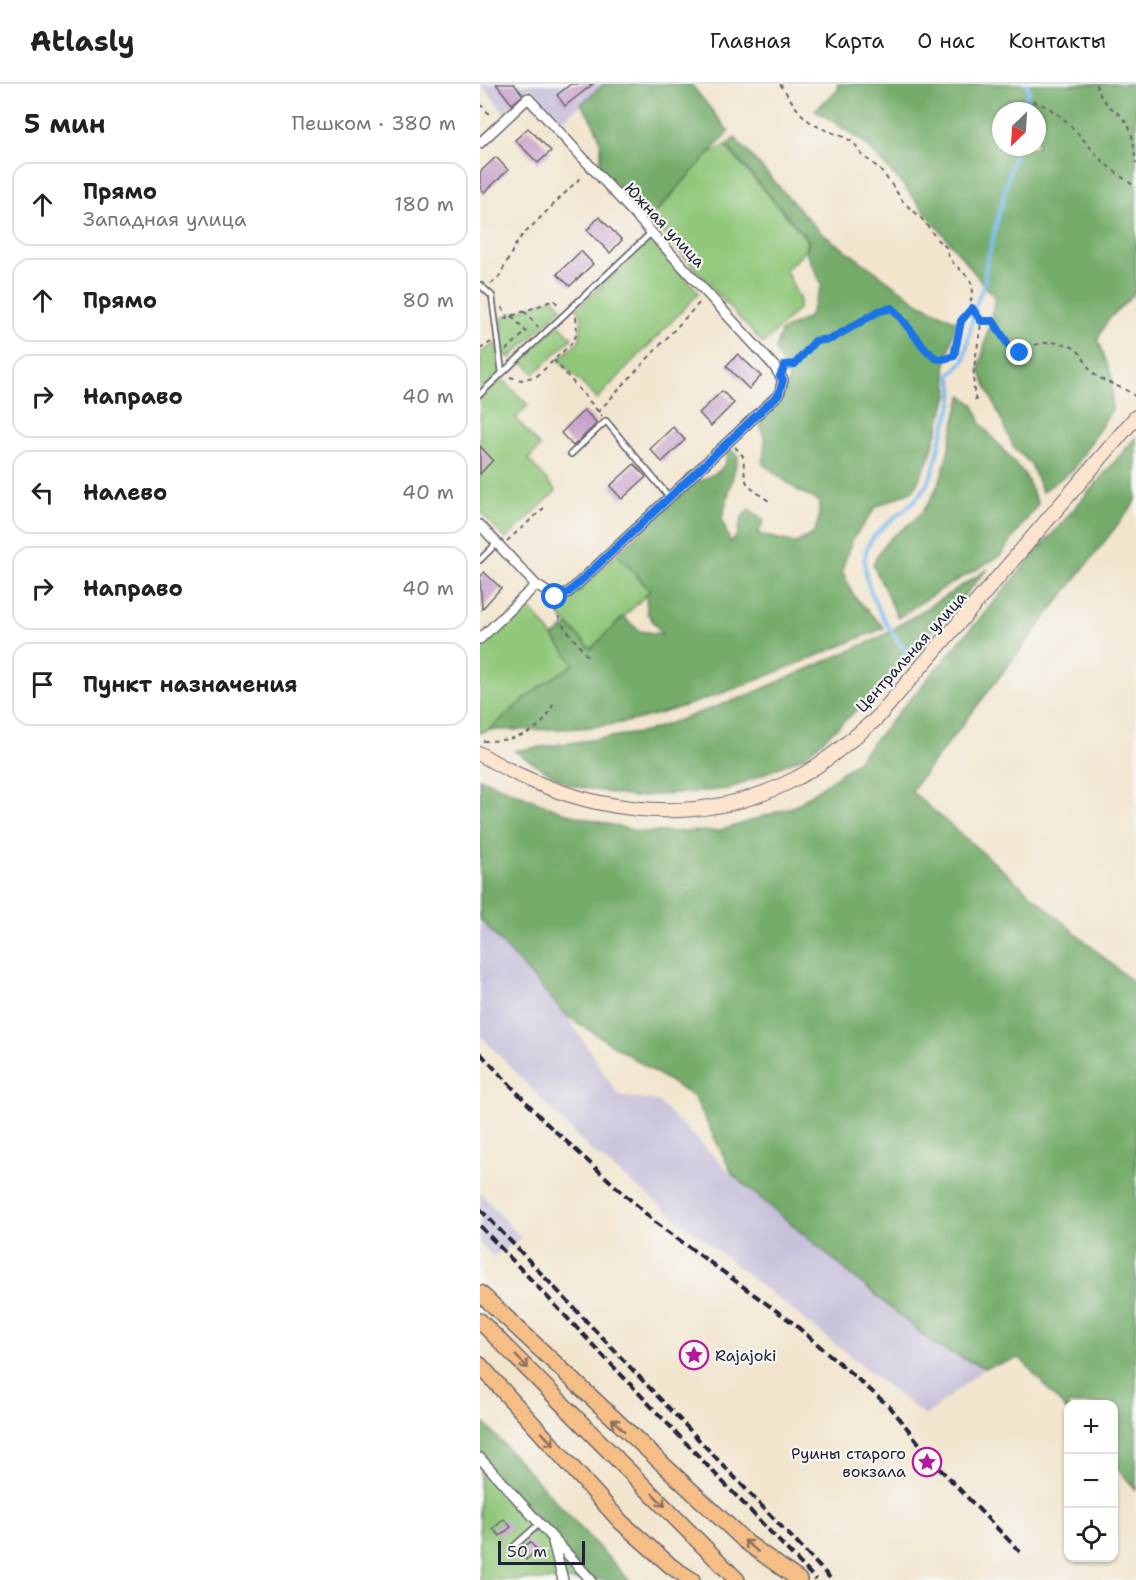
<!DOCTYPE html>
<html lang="ru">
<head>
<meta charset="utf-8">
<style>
  :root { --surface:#fff; --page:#f2f2f2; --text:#202124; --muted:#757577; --line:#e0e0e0 }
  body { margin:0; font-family:"Shantell Sans",sans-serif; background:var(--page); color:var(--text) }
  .controls { position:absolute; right:18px; bottom:18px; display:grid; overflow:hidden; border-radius:12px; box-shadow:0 2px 4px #0004 }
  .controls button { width:54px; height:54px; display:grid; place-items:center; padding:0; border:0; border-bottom:2px solid var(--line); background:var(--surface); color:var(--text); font:30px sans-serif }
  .compass { position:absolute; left:512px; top:18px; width:54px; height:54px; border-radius:50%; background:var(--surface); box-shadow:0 2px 4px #0004; rotate:205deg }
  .scale { position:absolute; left:18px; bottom:15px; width:87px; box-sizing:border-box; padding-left:6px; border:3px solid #22223b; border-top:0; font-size:16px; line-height:21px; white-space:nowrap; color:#22223b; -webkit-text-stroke:4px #f6f6f2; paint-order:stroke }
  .stop { position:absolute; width:18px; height:18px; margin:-14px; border:4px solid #1a73e8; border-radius:50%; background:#fff }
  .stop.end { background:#1a73e8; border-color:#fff; box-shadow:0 2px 6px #0008 }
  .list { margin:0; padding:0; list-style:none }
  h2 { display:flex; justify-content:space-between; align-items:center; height:78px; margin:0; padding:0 24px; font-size:26px }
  h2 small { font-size:20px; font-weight:400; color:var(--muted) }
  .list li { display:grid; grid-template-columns:39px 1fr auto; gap:18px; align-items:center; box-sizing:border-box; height:84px; margin:0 12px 12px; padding:0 12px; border:2px solid var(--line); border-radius:18px }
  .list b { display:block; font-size:22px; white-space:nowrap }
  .list p { margin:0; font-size:20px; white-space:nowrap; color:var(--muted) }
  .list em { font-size:20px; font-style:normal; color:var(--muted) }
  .icon { flex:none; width:33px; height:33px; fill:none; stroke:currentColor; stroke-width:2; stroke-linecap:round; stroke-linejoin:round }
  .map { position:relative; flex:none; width:656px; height:1496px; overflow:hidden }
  header { display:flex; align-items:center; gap:36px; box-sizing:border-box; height:84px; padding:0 30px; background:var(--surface); border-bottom:2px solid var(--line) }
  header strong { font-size:28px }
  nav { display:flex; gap:33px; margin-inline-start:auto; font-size:21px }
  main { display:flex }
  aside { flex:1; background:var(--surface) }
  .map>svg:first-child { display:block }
  .industrial { fill:#c6c0d9 }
  .green { fill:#91c77a; stroke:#5a745a; stroke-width:1.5 }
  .forest { fill:#74ac6a; stroke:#4b6752; stroke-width:1.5; fill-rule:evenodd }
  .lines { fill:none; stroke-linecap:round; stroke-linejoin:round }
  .stream { stroke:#79bcef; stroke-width:4 }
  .building { fill:#c89fc9 }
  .service-casing { stroke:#6b666e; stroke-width:8 }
  .minor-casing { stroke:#6b666e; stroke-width:12 }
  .secondary-casing { stroke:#6b666e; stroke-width:16 }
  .primary-casing { stroke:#6b666e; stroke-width:18 }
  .trunk-casing { stroke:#6b666e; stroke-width:18 }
  .path { stroke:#6b666e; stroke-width:2; stroke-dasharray:4.5 4.5; stroke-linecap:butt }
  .service { stroke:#fff; stroke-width:4.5 }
  .minor { stroke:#fff; stroke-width:9 }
  .secondary { stroke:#fbe5cf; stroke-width:14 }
  .primary { stroke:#f6be87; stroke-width:15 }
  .trunk { stroke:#f6be87; stroke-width:15 }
  .rail { stroke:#22223b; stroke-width:4; stroke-dasharray:9 4.5; stroke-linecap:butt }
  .oneway { stroke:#8c7061 }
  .route { stroke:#1a73e8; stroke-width:8 }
  .labels { text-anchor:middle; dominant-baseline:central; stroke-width:4.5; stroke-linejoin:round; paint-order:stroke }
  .street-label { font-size:16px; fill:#22223b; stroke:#f6f6f2 }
  .poi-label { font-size:16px; fill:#22223b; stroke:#f6f6f2; text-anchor:start }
</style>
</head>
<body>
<header>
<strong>Atlasly</strong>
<nav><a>Главная</a><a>Карта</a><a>О нас</a><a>Контакты</a></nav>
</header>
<main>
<aside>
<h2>5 мин<small>Пешком · 380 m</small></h2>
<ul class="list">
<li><svg class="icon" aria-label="ahead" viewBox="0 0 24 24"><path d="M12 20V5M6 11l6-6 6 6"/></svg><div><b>Прямо</b><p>Западная улица</p></div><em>180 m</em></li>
<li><svg class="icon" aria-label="ahead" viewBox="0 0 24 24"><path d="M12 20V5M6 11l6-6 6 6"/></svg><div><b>Прямо</b></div><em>80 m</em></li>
<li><svg class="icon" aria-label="right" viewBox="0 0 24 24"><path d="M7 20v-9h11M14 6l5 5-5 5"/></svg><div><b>Направо</b></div><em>40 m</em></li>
<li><svg class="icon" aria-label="left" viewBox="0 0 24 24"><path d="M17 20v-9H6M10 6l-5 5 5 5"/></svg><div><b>Налево</b></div><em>40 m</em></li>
<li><svg class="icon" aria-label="right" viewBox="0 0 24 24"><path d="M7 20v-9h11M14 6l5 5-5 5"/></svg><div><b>Направо</b></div><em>40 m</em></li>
<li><svg class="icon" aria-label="arrive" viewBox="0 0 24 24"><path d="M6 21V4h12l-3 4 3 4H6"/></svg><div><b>Пункт назначения</b></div></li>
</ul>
</aside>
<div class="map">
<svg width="656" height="1496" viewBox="0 0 656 1496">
  <rect width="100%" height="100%" fill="#f6f6f2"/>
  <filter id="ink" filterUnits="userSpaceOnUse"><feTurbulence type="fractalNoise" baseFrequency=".0167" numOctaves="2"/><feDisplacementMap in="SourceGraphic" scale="12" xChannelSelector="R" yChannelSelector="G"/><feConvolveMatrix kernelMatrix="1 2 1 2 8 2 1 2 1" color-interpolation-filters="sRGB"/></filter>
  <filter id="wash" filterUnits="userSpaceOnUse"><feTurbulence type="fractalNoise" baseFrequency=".008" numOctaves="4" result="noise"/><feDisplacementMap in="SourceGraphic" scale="24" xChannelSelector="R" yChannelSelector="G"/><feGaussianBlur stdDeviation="1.35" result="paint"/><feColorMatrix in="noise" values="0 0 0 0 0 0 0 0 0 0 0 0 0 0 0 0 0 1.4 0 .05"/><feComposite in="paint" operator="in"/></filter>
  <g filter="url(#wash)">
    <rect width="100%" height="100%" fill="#f2e5ce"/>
    <path class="industrial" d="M1,0H124L82,37L51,3L23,28Z
      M0,835L87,932L139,1012L178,1017L253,1091L456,1262L505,1284L445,1332L108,1064L0,951Z
      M0,1108L41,1154L13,1173L0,1160Z"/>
    <path class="green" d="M245,62L328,157L325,167L306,186L320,217L318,225L283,260L178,144L177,128L229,69Z
      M171,156L219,209L117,315L79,276L100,255L102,231L97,224Z
      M74,214L82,224L30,274L25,270L21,234Z
      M79,240L92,254L54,290L41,276Z
      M16,259L20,288L0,307V269Z
      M22,295L48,321L36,334L60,363L48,375L76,407L26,455L0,427V315Z
      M137,470L170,507L111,565L82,534L77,516L91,513Z
      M45,518L95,580L59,603L9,646L0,649V561Z
      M0,1374L111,1496H0Z"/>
    <path class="forest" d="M124,0H211L249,48L169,135L119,82C126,57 115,41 101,20Z
      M357,0H656V208L627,237L618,255L632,293V325L594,385L562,408L551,380L534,364L499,286L515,214L424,102L394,69L381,56L335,26L358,6ZM521,27H557V63H521Z
      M255,54L339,147L439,219L476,237L465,284L469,308L450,372L434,406L396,423L372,456L362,486L374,512L404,544C325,576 247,612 164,634C114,647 61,646 9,646L59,603L94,580L73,553L88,541L111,565L143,533L160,547L182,550L167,529L166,510L170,506L137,470L207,403L238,388L245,380L249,363L258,373L242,435L250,458L257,452L262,433L269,425L284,436L278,450L316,459L334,449L339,434V417L317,406L283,380L285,356L279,336L303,313L309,294L295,266L301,247L329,233L342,201L326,168L329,157L246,61Z
      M482,311L494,321L501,340L545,391L558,420L520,472L460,506L418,534L393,481C406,448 424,449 442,428C469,395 469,349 482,311Z
      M656,353V417L431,707L656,901V1406L634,1380V1320H588V1328L540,1274L505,1284L456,1262L253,1091L214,1013L87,932L0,835V694L88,730L160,748L239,747L315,722L375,679Z
      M508,485L406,600L325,672L249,705L153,713L89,701L34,667L165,648L266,612L401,553Z
      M0,1335L149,1496H111L0,1374Z"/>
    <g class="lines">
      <path class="stream" d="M542,27L549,6L547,0
        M431,574C410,549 368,487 392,455C408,434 434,424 447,400C457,384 457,365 463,348C470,325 478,314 470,291L484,277L494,226L504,200L506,182L536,63"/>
    </g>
    <g id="blocks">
      <path class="building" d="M16,0H34L43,11L32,20Z
        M91,0H113L85,22L77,11Z
        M48,44L71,67L58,79L35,56Z
        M16,73L28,86L4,109L0,104V88Z
        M119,133L142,156L130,169L107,146Z
        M101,167L113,180L90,202L77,190Z
        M258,270L281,292L269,305L246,282Z
        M242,307L254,319L231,342L219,329Z
        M104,326L117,339L93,362L81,349Z
        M193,343L205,356L182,378L170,365Z
        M0,362L13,376L0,390Z
        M154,380L166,393L142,415L130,402Z
        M4,488L21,504L2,525L0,493Z
        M24,1435L31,1443L20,1452L13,1445Z
        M50,1458L57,1466L46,1476L39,1468Z"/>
    </g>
  </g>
  <g filter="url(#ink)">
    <use href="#blocks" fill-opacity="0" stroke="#6b666e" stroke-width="1.5"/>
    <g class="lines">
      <g class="service-casing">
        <path id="service" d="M0,201L12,212L22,289
          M0,310L172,148
          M91,370L126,337L189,413
          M0,476L17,459
          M31,1465L59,1440"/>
      </g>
      <g class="minor-casing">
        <path id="minor" d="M0,59L48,14L294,282L303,296L299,310L89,508L75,513L56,501L0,555
          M0,441L56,501
          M0,1374L111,1496
          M73,1458L83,1496"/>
      </g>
      <g class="secondary-casing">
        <path id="secondary" d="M0,670C96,728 212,749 315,695C344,680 371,656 396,635L656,333"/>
      </g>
      <g class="primary-casing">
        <path id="primary" d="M0,1281L141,1438L192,1483L212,1496"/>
      </g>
      <g class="trunk-casing">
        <path id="trunk" d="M0,1209L266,1458L319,1496
          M0,1237L257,1496"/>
      </g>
      <path class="path" d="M300,0C309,12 317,28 329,37C348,52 373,48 382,72C400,81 411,100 422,116C426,122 439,130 445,139C453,148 456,157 466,163C469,189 502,187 490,219L501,237H513L535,268L540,269C552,257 585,254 598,267C606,275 608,287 618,293C631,301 644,303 656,313
        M616,0C623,25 637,23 648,41C654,51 654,68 656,79
        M553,17C580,25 598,50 616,70C625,81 644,95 656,103
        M0,20L12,33
        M11,200L19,193L38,156L103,91
        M22,223L28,233
        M44,227L58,243
        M32,232L50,252
        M24,235L74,216L80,223
        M0,265L11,258
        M26,266L46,248
        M74,276L122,332
        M305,281L315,280L335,257L351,255L399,227L412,224C423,234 447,270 456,274C462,277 469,273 474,272L481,237L492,224
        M30,293L41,296L57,292L91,260L97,250L96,231
        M496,317C489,289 499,265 501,237
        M118,328L222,216
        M255,363L263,372C266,403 262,398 289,417
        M27,457L65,423
        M74,524L82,540L108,573
        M3,657C31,657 63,651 73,620"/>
      <use href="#service" class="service"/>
      <use href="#minor" class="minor"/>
      <use href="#secondary" class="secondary"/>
      <use href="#primary" class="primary"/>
      <use href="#trunk" class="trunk"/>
      <path class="rail" d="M0,969L65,1038L176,1139L313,1239L411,1324L458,1383L541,1469
        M0,1125L352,1496
        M0,1142L336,1496"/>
    </g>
    <defs><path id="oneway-shaft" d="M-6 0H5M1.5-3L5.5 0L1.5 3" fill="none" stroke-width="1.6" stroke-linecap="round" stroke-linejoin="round" transform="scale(1.5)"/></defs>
    <g class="oneway">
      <use href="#oneway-shaft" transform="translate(42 1278) rotate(45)"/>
      <use href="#oneway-shaft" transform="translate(138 1341) rotate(-136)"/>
      <use href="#oneway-shaft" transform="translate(68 1355) rotate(47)"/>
      <use href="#oneway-shaft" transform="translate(179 1416) rotate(45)"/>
      <use href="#oneway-shaft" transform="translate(271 1462) rotate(-141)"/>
    </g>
  </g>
  <g class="lines" filter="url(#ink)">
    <path class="route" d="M75,513L89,508L299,310L303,296L300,292L305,281L315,280L335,257L351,255L399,227L412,224C423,234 446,270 456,274C462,277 469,273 474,272L481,237L492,224L501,237H513L529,262L540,269"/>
  </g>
  <defs>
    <g id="sight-ring" transform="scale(1.5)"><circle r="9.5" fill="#f6f6f2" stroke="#b5179e" stroke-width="1.5"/><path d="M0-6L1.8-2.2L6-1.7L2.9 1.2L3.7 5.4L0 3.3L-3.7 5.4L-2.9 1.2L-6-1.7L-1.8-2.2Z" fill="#b5179e"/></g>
  </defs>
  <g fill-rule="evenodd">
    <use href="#sight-ring" x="214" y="1271"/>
    <use href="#sight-ring" x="447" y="1378"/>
  </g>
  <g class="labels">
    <g class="street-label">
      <text transform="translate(185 141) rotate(47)">Южная улица</text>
      <text transform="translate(431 568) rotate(-48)">Центральная улица</text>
    </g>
    <g class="poi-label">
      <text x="235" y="1271">Rajajoki</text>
      <text x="426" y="1369" text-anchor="end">Руины старого<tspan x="426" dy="18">вокзала</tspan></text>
    </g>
  </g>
</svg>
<div class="controls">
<button>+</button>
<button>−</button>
<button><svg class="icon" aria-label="locate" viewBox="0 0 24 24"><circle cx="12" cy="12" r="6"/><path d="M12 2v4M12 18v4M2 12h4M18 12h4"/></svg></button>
</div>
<svg class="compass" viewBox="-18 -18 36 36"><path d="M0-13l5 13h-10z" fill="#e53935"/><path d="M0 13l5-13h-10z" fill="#757577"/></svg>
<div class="scale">50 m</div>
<div class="stop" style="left:75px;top:513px"></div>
<div class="stop end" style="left:540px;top:269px"></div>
</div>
</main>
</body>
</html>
